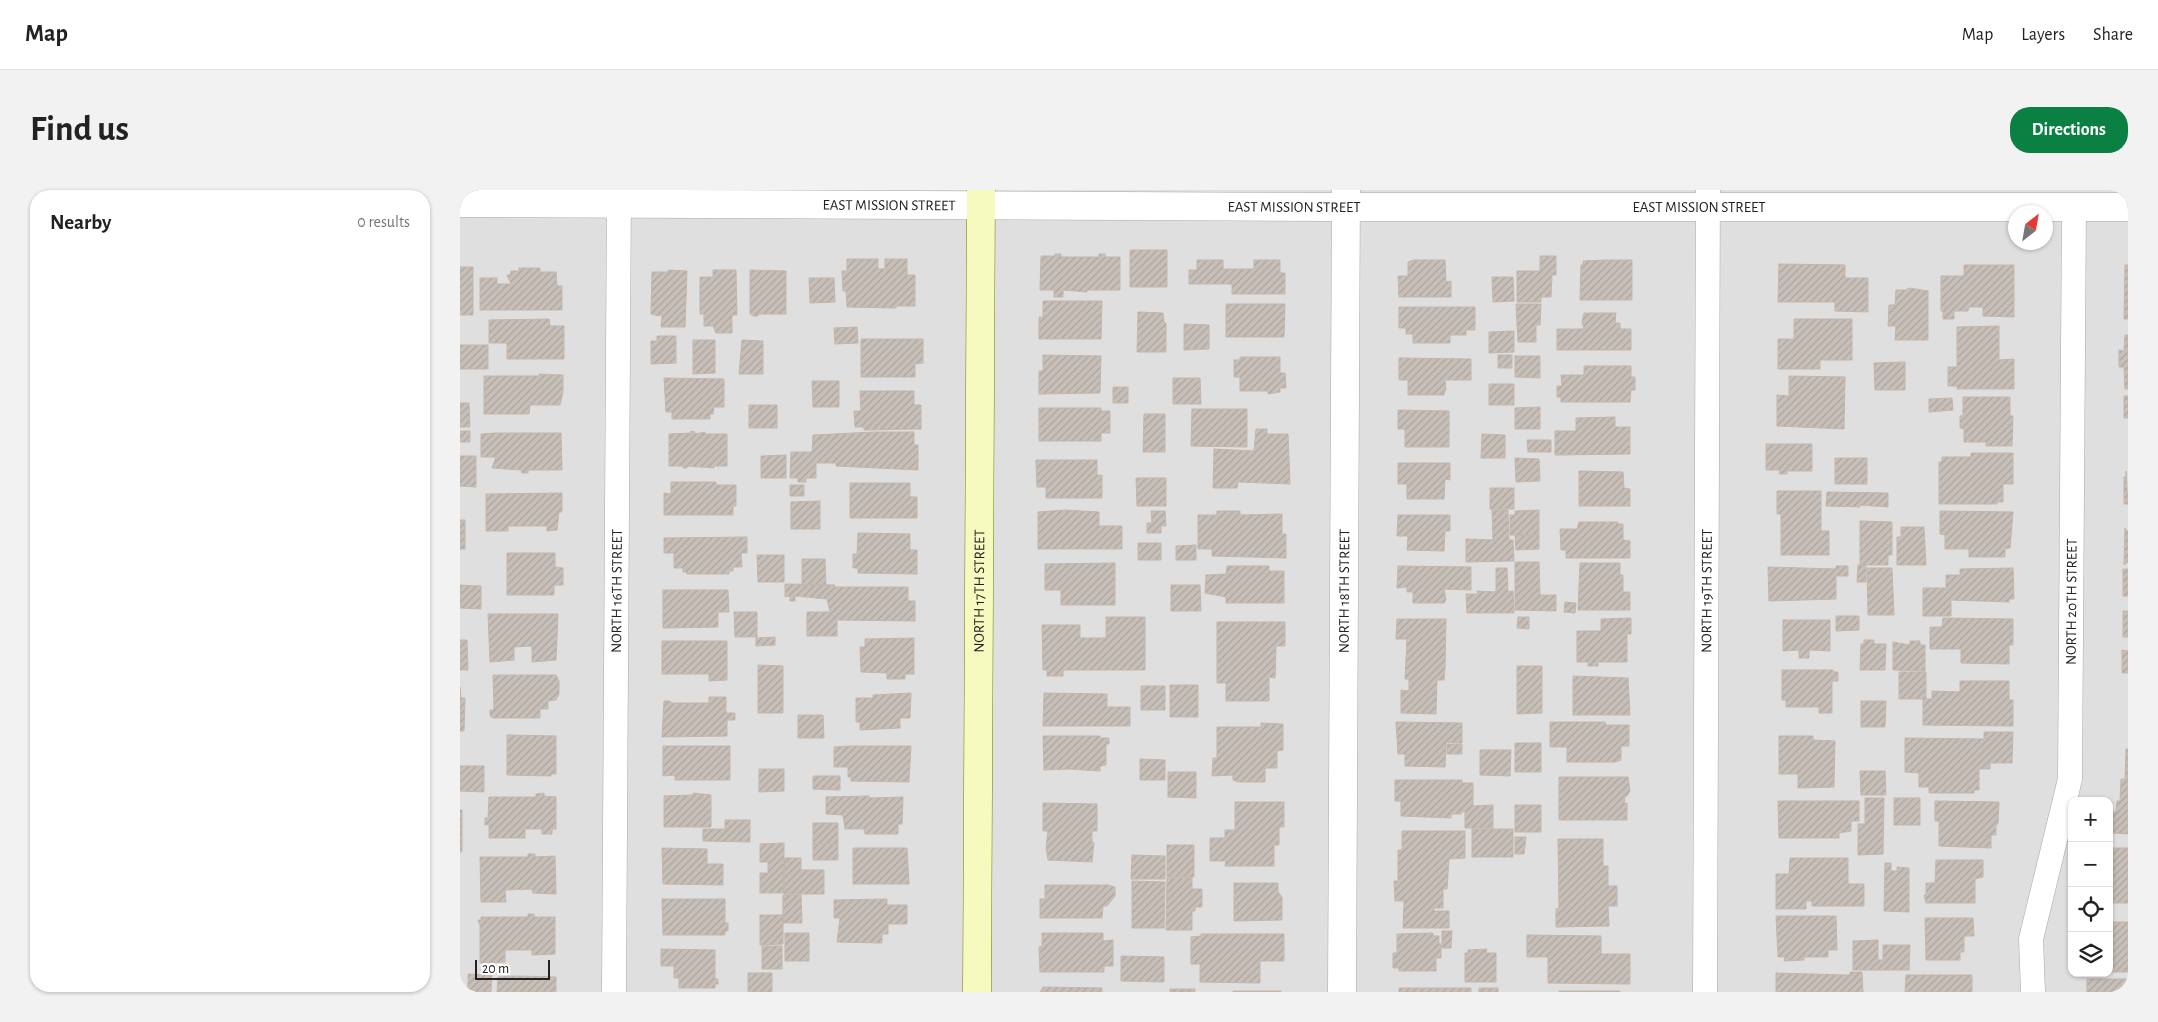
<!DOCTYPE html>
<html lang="en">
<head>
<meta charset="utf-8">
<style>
  :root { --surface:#fff; --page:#f2f2f2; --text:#222; --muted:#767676; --line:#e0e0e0; --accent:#0b8043 }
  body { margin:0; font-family:"Alegreya Sans",sans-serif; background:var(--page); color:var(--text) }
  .controls { position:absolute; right:15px; bottom:15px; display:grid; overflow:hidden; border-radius:10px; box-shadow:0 1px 4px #0004 }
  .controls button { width:45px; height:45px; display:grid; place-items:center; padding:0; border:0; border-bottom:1px solid var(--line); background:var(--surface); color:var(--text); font:25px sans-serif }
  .compass { position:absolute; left:1548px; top:15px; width:45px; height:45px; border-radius:50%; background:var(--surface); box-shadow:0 1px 4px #0004; rotate:31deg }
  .scale { position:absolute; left:15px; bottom:12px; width:75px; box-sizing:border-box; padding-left:5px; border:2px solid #222; border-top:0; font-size:14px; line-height:18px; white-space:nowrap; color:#222; -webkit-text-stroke:4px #fff; paint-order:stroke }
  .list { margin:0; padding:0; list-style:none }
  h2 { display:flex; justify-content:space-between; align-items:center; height:65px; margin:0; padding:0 20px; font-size:21px }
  h2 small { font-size:16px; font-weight:400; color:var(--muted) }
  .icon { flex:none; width:28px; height:28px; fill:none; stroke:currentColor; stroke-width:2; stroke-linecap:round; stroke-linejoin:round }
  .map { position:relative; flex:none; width:1668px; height:802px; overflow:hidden; border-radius:20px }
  header { display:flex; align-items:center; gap:30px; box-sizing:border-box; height:70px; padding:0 25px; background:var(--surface); border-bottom:1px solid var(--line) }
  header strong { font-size:24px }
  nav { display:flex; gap:28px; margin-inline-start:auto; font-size:18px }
  .intro { display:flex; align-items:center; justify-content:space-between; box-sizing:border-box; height:120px; padding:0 30px }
  h1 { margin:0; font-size:35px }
  .button { padding:12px 22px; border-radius:20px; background:var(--accent); color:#fff; font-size:18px; font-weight:700 }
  main { display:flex; gap:30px; padding:0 30px }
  aside { flex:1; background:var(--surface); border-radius:20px; box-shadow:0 1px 4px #0004 }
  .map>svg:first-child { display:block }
  .residential { fill:#e0dfdf; fill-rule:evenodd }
  .building { fill:url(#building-hatch); stroke:#c4b6ab }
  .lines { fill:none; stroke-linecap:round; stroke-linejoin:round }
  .minor-casing { stroke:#a9a9a9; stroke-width:25 }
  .tertiary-casing { stroke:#a9a9a9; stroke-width:29 }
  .secondary-casing { stroke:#707d05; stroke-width:29 }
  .minor { stroke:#fff; stroke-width:24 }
  .tertiary { stroke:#fff; stroke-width:28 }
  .secondary { stroke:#f7fabf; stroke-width:28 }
  .labels { text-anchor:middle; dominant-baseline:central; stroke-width:4; stroke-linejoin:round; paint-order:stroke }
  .street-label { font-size:15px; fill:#222; stroke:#fff }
</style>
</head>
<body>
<header>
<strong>Map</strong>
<nav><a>Map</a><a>Layers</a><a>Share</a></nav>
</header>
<div class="intro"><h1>Find us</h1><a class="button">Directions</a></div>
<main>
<aside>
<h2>Nearby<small>0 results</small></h2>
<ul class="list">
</ul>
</aside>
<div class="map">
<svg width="1668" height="802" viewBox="0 0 1668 802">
  <defs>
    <pattern id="building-hatch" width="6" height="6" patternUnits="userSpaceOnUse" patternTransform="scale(1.25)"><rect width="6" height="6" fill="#c7bfb8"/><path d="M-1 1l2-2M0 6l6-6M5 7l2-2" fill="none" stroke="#aba49e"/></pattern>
  </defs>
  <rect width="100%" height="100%" fill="#f2efe9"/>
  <path class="residential" d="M0,0H1668V802H0ZM1556,22H1586V52H1556ZM1612,611H1649V783H1612Z"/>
  <path class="building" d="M670,60H707V97H670Z
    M595,64H601V67H639V64H645V67H660V100H627V102L603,100V107H594V100H580L581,66H595Z
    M1080,66H1096V85H1092L1091,107H1081V112H1057V81H1080Z
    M387,69H418V79H425V69H447V85H455V116H436V118L387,117L386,101H383L382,81H387Z
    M737,70H763V79H794V70H820V83H825V104H772V94H729V80H737Z
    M954,70H985L986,92L991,91V107H939L938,86H948V72Z
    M1147,70H1172V110H1120L1121,75H1123V71Z
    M1319,74L1385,75V88H1408V122L1375,121V112H1318Z
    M1504,75H1554V127L1523,126V117H1509L1508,121H1494V129H1483V121H1481V86H1504Z
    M1665,75H1668V129H1664Z
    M0,77H13V125H0Z
    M59,78H80V82H96L97,96H102V120H20V88H37V94H51L47,85H50L51,81H59Z
    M208,80L227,81L225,137H201L202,124L199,126L191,124L192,82H208Z
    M253,80H276L277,125H272V143H256L253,136H244V124H240V87H253Z
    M290,80L326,81V124H299L298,126H293L290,124Z
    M1032,87H1053L1054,111L1033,112Z
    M349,88H374L375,112L350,113Z
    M1449,98L1468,101V150H1435L1436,136H1428L1429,115H1435L1436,100H1446Z
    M583,111H642L641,149H579V127H583Z
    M766,114H825L824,147H766Z
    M1056,114H1081L1080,135H1076V152H1058Z
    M939,117H1015V140H1006V145H990V153H953V144H946V138H939Z
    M678,122L703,123L704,133H706V162H677Z
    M1124,123H1156L1155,133H1160V139H1171V160H1097V139H1124L1122,132Z
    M89,129L90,136H104V169H47V153H29V130Z
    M1334,129H1392V170H1360V179H1318V149H1334Z
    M724,134L749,135V159L724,160Z
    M1539,136V170L1554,169V199H1497V196H1488V177H1497V137Z
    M397,137L398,153L375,154L374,138Z
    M1054,141V162L1029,163V142Z
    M1665,145H1668V199H1665L1664,177H1659V160L1664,161Z
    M197,146H216V173L191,174V151H197Z
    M401,149H463V173L455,174V187H401Z
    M233,150H255V183L233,184Z
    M282,150L303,151V184H279Z
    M0,155H28V179H0Z
    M583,165L641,166L640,203L579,204V181H583Z
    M1038,165H1052V178H1038Z
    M1055,166H1080V188L1055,187Z
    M780,167H820V183H825L826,198H820V202L808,204V201H780V187H774V170H780Z
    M939,168L1011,169V190H985L986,200H985L984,205H948V190H939Z
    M1445,172V200H1415L1414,173Z
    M1124,176H1171V187H1175V200H1171L1170,212H1101V207H1097V196H1102L1101,185H1124Z
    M79,184L103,185V202L100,215H70L69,224H24V186H79Z
    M1329,186L1385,187L1384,239L1317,236V205L1329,206Z
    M204,188L264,189V217H254L253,224H250V229H212V222H206Z
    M713,188H740L741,214H713Z
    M352,191H379V217H353Z
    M1029,194H1054V215H1029Z
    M653,197H668V213H653Z
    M400,201H454V215H461V239L404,240V237H395L394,221H401Z
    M1664,206H1668V228H1664Z
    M1503,207H1550V226H1553L1552,256H1526V252H1504V239L1500,238V226H1503Z
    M1492,208L1493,220L1469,222V209Z
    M0,213H9L10,237H0Z
    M289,215H317V238H289Z
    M1080,217V239H1055V218Z
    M579,218H641V221H650V243H641V251H579Z
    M732,219H787V257L731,256Z
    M938,220L989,221V257H945V239H938Z
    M684,224H705V262H683Z
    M1155,227V237H1170V264L1095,265V241H1116V228Z
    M796,239H807V244H828L830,294L778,292L777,298H753L754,259L794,261Z
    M0,241H10V252H0Z
    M231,241L235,242V244L245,242V244H267V276H254V278L227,276V278H223V276H209V244L231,243Z
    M414,242H454V255H458V280L376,276V273H356V288H346V292H338V288H330L331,262H352L353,245Z
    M35,243H101L102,280H68V283H62L61,280L32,278L36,267H21V244Z
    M1022,244L1045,245V268H1021Z
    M1067,250H1091V262H1068Z
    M1306,254H1352V281H1327V284H1319L1320,280H1306Z
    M1511,263H1553V294H1543V312H1537V314H1479V272H1482V267H1511Z
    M326,265V288H301V266Z
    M0,266H16V297L0,296Z
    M1055,268L1079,269L1080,291L1056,292Z
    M1375,268H1407V294H1375Z
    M576,270H637V285H642V308H586V297H577Z
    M938,273H990V290L985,289L984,309H947V294H938Z
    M1119,281L1163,282L1164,298L1170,299V316H1119Z
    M1666,281L1668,314H1664V287H1666Z
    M676,288H706V316H677Z
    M211,292H256V295H276V316H273V325H204V303L211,304Z
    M390,293H450V307H457V328H390Z
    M330,295H344V306H330Z
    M1030,298H1054V319H1030Z
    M1317,301H1361V341H1369V365H1321V324H1317Z
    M1367,302L1428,303V317L1400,315V317L1366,316Z
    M102,303V322H99L97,340L87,341V336H48V341H26V304Z
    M360,311V339H331V312Z
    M605,320L639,322V336H662V359H578V322Z
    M1032,320H1048L1049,350H1053L1054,371L1006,372V349L1033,350Z
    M1079,320V345H1055L1054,343V345H1050V325H1055V321Z
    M691,321H705L706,336H701V343H687V333H692Z
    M757,321H780V325L822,324V344H826V368L752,366V359H738V325H757Z
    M1480,321L1553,322L1550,358L1545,359V367H1509V359H1485V345L1480,344Z
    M938,325H990V341H985L984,361L947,360L948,346H937Z
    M0,330H5V359H0Z
    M1400,331L1432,332V365H1428V375H1400Z
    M1119,332H1158V334H1163V350L1170,351V368H1106V360H1101L1100,339H1117Z
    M1441,337H1464L1466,375H1437V347H1441Z
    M1665,338L1668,342V372L1664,375Z
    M398,343L450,344V360H457V384L398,383V378H393V364H397Z
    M1055,345H1079V359L1056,360Z
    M287,347V363H281L282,377H273V381H269V384H227L226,382H223V378H214V363H204V348Z
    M678,353H701V370H678Z
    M736,355V370H716V356Z
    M47,363H95V377L103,378V395H94V405H47Z
    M297,365H324V392H298Z
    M342,369H365L366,395H342Z
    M1055,372H1079L1080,405H1096V421L1055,420Z
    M655,373V415H601V400H585V374Z
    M1120,373H1160V385H1163V402H1170V420H1118Z
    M1398,375H1406V392H1397Z
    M767,376H809V381H824V413H766V407L745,403L746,385L766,384Z
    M938,376L1011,377V400L984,399L986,410L984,413H953V402H947V397L937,398Z
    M1376,376H1388V386H1376V409L1309,411L1308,377L1376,379Z
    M1036,378H1047L1048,402L1053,401L1054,423H1007L1006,404H1018L1017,401L1036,402Z
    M1407,378H1432L1434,425H1408Z
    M1553,378L1554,409H1549V412L1491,410V426H1463V398H1486V385H1500V379Z
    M1663,379H1668V406H1663Z
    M325,394L375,395L374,397H448V411H455V431L377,430V446H347V422H370L367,409L335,406V411H330V406L325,407Z
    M0,395L21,396V419L0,418Z
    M711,395H740L741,421H711Z
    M203,400H268L269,422H258V437L203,438Z
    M1105,412L1116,413L1115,423L1104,422Z
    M1663,421H1668V447H1663Z
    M274,422H297V447H275Z
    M28,424H98L96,470L72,472V456L54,457V470L30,472Z
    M1376,426H1399V440L1376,441Z
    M646,427H685V480H603V486H587V480H583L582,435H620V448H646Z
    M1058,427H1069V439L1057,438Z
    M1171,428V444H1167V472H1138V476H1128V472H1117V441H1141V429Z
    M1483,428L1553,429V455H1549V474L1501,473V459H1470V437H1482Z
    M937,429H986L985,478L984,490H977L976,524L941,523V500L949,501V489H945L947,449H936Z
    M1323,430H1370V461L1349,460V468H1339V460L1323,461Z
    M757,432H825V456H816L815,488L809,487V511H766V493H757Z
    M315,447V455L296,456V448Z
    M454,448V484H445V489H427V483L401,482L400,457H405V449Z
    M0,450H7L8,480H0Z
    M1404,450H1414V454H1426L1425,480H1400L1401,454H1404Z
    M202,451H267V490L249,491V484H202Z
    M1450,451H1460V455H1465V481L1433,480V452L1450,455Z
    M1662,460L1668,461V483H1662Z
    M298,475L323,476V523H298Z
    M1057,476H1082V523L1057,524Z
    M1322,480H1373V482H1378V491H1372V523H1359V517H1326V510H1322Z
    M1439,482H1466V509H1472V501L1500,502V491H1549V510H1553V536L1463,535V509H1439Z
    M33,485H96L99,491V504L96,510L88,511V519H80V528H33L30,526V520H34Z
    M1113,486L1168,488L1170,525H1113Z
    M710,495H738V527H710Z
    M681,496H705V520H681Z
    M0,497L1,508H5L4,541H0Z
    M451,503L450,528H440V538L400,540V532H396V508H413V505Z
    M584,503L647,504V517H670V536H583Z
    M249,507H266V523H275V530H267V546L202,547L204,511H210L211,513H249Z
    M1401,511H1426L1425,537H1401Z
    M338,525H363L364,548H338Z
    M936,532L1002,533V553L986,552L985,577L945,576V564H938Z
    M1090,532H1145L1146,535H1169V556H1161V570L1155,572H1107V557H1090Z
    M801,533L823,534V560L817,561V578H805V592H778L773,590V585L752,586L753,568H757V537H801Z
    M1524,542H1553L1552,573H1530V579H1519V600H1514V603H1469V597H1459V583L1445,582V548L1524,549Z
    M47,545L96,546V584H91V586L47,585Z
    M583,546H640V548H649V554H646V575L640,576V581L609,579L584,580Z
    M1319,546H1353V550L1375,551L1374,597L1338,598V584H1319Z
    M1055,553H1081V582H1055Z
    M987,554H1002V564H987Z
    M203,556H270V590H215V585L203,586Z
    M391,556H451L449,592L391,591V587H388V577H374V557Z
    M1666,559H1668V644L1653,643V622H1656L1657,611H1660L1661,589H1665Z
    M1020,560H1051L1050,586L1020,585Z
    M680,569L705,570V590H680Z
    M0,576H24V602L0,601Z
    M299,579H324V601L299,602Z
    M1400,581H1425L1426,605H1401Z
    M708,582H736V608L708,607Z
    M353,586H380V600L353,599Z
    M1099,587H1168L1170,601L1167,606H1165L1164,613H1167V630H1099Z
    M935,590H1002V593H1013V616L1033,615V638H1005V621L1002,622L1001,624H991V628L941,626V611H935Z
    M84,603V606L96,607V639H92V644H82V639H65V648H29V634L25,635V628H28L29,607H76V604Z
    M233,603L251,605V637H204V606L233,605Z
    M409,606V608L443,607L442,634H438V644H405L404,639H385L383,625L366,624V607Z
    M1405,608H1424L1423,664L1398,665V634H1405Z
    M1434,608H1460V635H1434Z
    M1318,611H1399V631H1391V641L1379,643V648H1319Z
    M1475,611L1539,612L1538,634H1536V645H1531V658L1479,656V631H1475Z
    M775,612H824V637H819V655H814V676H765L766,671H750V648H765V640H775Z
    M583,613L637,614V641H632V652L634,653L632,672L588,670L586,657L588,641H583Z
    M1055,615H1081V642H1055Z
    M0,620H2V662H0Z
    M265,630H290V652L243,651V639H265Z
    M353,633H378V654H353Z
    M1012,639H1053V667H1012Z
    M942,641H1005V668L989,669L987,699H983V718H974V721H989V738H943L944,711H935L934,691H938V660H942Z
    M1055,647H1066L1064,664H1055Z
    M1098,649H1143V676H1148V696H1157V716H1148L1149,736L1096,737V719L1099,718Z
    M324,653V703H300V683H308V672H300V654Z
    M353,654H378V670H353Z
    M707,655H734V687H707Z
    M202,658L247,659V674H263V695L203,694Z
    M393,658H447L449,694H393Z
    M1649,658H1668V713H1649Z
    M68,664H75V667L95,666L96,704L73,703L72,699L45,700L46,712H21L20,667H68Z
    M672,665L705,666V689H671Z
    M324,668H341V680H364V704H324Z
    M1330,668H1388V694H1404V716H1352V711H1346V719H1316V684H1329Z
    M1476,670H1523V687L1515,689V713H1466L1464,705H1466V693H1475Z
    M1425,673H1431V681H1437V677L1449,678V722L1424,721Z
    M707,688H732V699H742V717H735V721H732V740H706Z
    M672,691L705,692L704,738H672Z
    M774,693H818V702L822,707V730L774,731Z
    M585,695H648L655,697V706L647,716H643L642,728H580V709H585Z
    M323,705H341L342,733H323Z
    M202,709H265V733H268V741H265V745H203Z
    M427,709V715H447V734H428V744H422V753L377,752L380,728H374V710Z
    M68,724H74V727H95V764L72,765V760H45V772L20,773V735L18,730H21V727H68Z
    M300,725H323V754L300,755Z
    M1316,726H1376L1377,760H1368V767H1344V770L1324,771L1325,767H1318Z
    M1465,728H1513L1514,746H1504V762H1500V770H1466Z
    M1652,732H1668V782H1649V750H1652Z
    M982,741H992L991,758H982Z
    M325,743H349V771H325Z
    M582,743H643V751L653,750V776H644V782H580L579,757L582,756Z
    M973,743V746H979V754H981V768H976V781H939V778H933V763H937V744Z
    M741,744H824V771H800V793L740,792V774H731V747L741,746Z
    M1067,745L1141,746V764H1170V794L1088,793V767H1067Z
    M1418,750V770H1423V755H1450L1449,780H1393V751Z
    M302,756H322V779H302Z
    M201,759L255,760V789H258V794H255V798H219V788H214V776H201Z
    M1027,759L1026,763H1036V792H1005V763H1008V760Z
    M661,766L704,767V792L661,791Z
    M1390,782H1402L1403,802H1316V783L1387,785H1390Z
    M288,783H312V802H288Z
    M8,784L32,785L31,802H8Z
    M1446,785H1512V802H1445Z
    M55,786L96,787V802H37L38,787Z
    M1627,789H1668V802H1627Z
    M583,797L642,798V802H580Z
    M939,798H1011V802H939Z
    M1019,798H1038V802H1019Z
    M710,799H735V802H710Z
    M773,801H821V802H773Z
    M1099,801H1160V802H1099Z"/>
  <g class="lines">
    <g class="minor-casing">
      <g id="minor">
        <path id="s1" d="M154,802L159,0"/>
        <path id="s2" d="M1245,802L1248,0"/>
        <path id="s3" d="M1573,802L1571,749L1610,589L1614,17"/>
      </g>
    </g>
    <g class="tertiary-casing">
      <g id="tertiary">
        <path id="s4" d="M0,13L885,17H1668"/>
        <path id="s5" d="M882,802L886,0"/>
      </g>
    </g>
    <g class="secondary-casing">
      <g id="secondary">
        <path id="s6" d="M517,802L521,0"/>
      </g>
    </g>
    <use href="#minor" class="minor"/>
    <use href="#tertiary" class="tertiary"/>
    <use href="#secondary" class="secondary"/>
  </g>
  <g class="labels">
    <g class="street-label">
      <text stroke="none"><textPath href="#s4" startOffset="429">EAST MISSION STREET</textPath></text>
      <text stroke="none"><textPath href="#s4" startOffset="834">EAST MISSION STREET</textPath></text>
      <text stroke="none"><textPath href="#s4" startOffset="1239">EAST MISSION STREET</textPath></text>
      <text stroke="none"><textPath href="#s1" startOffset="401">NORTH 16TH STREET</textPath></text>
      <text stroke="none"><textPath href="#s6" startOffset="401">NORTH 17TH STREET</textPath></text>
      <text stroke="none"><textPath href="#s5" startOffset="401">NORTH 18TH STREET</textPath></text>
      <text stroke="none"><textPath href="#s2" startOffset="401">NORTH 19TH STREET</textPath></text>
      <text stroke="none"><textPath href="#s3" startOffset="395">NORTH 20TH STREET</textPath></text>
    </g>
  </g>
</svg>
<div class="controls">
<button>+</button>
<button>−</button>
<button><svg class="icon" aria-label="locate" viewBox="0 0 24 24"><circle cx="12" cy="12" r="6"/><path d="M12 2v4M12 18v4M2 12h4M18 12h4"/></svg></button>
<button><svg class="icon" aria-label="layers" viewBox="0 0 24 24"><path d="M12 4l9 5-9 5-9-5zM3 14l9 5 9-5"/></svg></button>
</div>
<svg class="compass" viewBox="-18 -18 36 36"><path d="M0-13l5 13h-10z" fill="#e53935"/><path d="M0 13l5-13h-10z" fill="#767676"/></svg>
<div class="scale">20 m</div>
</div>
</main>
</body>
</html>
